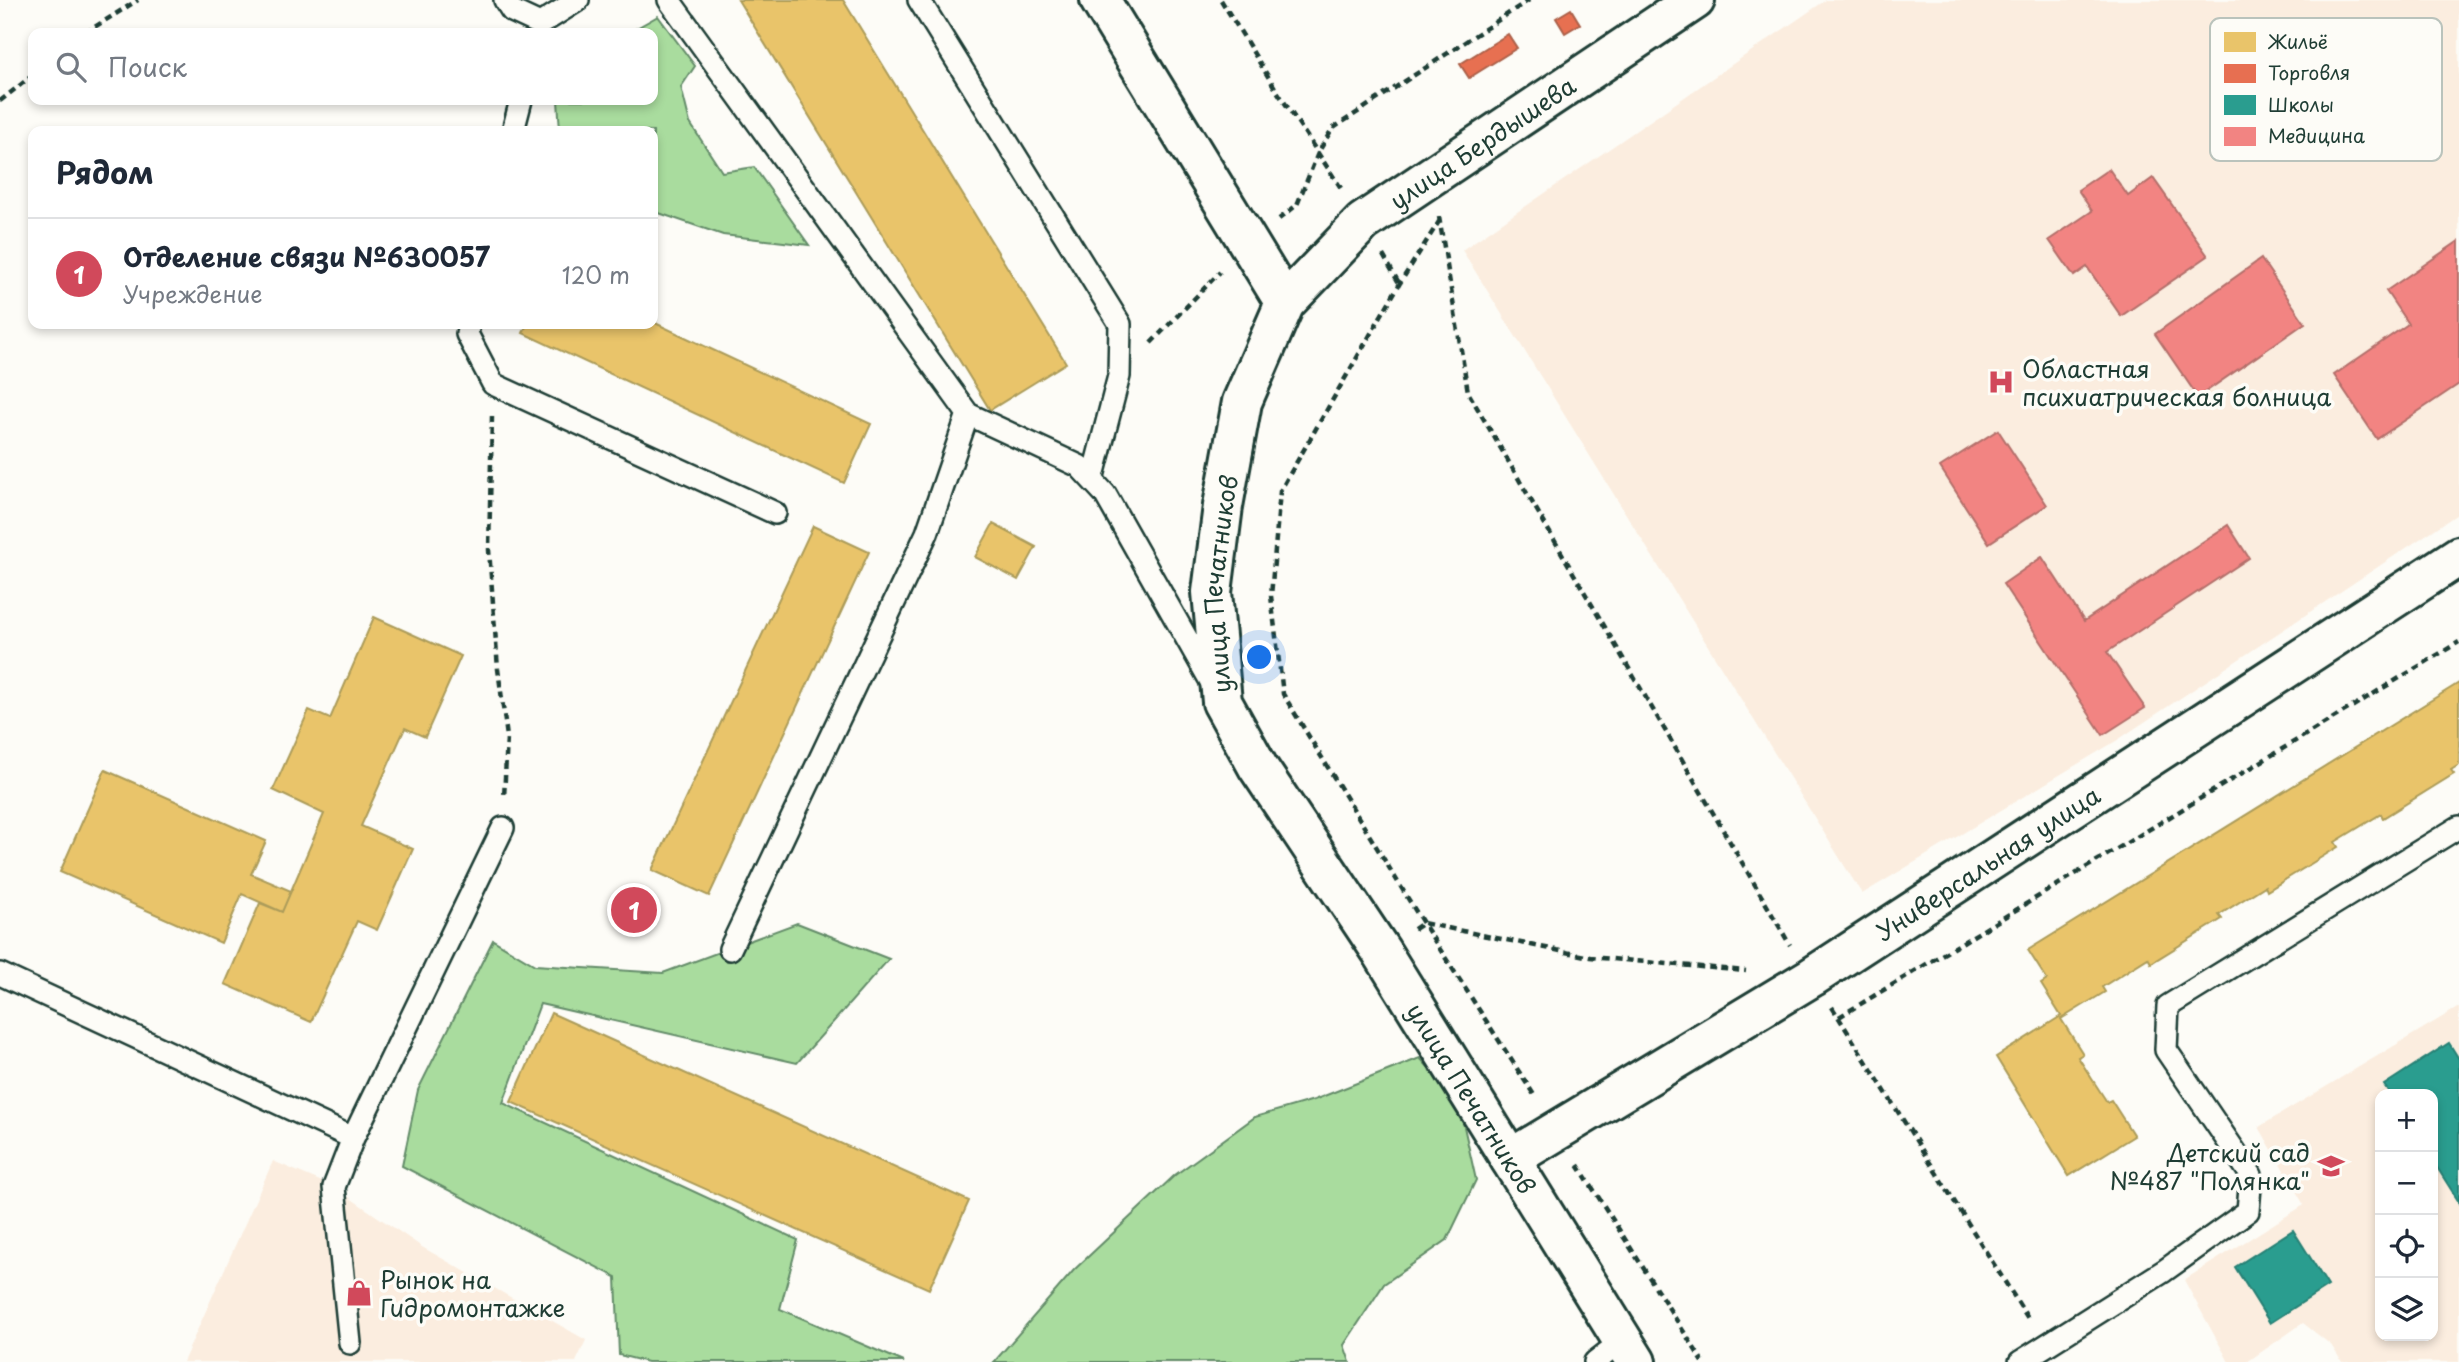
<!DOCTYPE html>
<html lang="ru">
<head>
<meta charset="utf-8">
<style>
  :root { --surface:#fff; --page:#f6f6f7; --text:#1f2937; --muted:#747a83; --line:#e0e1e3; --accent:#d1495b }
  body { margin:0; font-family:"Playpen Sans",sans-serif; background:var(--page); color:var(--text) }
  .controls { position:absolute; right:21px; bottom:21px; display:grid; overflow:hidden; border-radius:14px; box-shadow:0 4px 10px #0003 }
  .controls button { width:63px; height:63px; display:grid; place-items:center; padding:0; border:0; border-bottom:2px solid var(--line); background:var(--surface); color:var(--text); font:35px sans-serif }
  .you { position:absolute; left:1260px; top:658px; width:24px; height:24px; margin:-18px; border:5px solid #fff; border-radius:50%; background:#1a73e8; box-shadow:0 0 0 10px #1a73e833 }
  .badge { display:grid; place-items:center; width:46px; height:46px; border-radius:50%; background:var(--accent); color:#fff; font-size:23px; font-weight:700 }
  .pin { position:absolute; translate:-50% -50%; border:4px solid #fff; box-shadow:0 2px 7px #0006 }
  .list { margin:0; padding:0; list-style:none }
  h2 { display:flex; justify-content:space-between; align-items:center; height:91px; margin:0; padding:0 28px; font-size:30px }
  h2 small { font-size:23px; font-weight:400; color:var(--muted) }
  .list li { display:grid; grid-template-columns:46px 1fr auto; gap:21px; align-items:center; box-sizing:border-box; height:112px; padding:0 28px; border-top:2px solid var(--line) }
  .list b { display:block; font-size:26px; white-space:nowrap }
  .list p { margin:0; font-size:23px; white-space:nowrap; color:var(--muted) }
  .list em { font-size:23px; font-style:normal; color:var(--muted) }
  .icon { flex:none; width:38px; height:38px; fill:none; stroke:currentColor; stroke-width:2; stroke-linecap:round; stroke-linejoin:round }
  .map { position:relative; flex:none; width:2459px; height:1362px; overflow:hidden }
  .search { position:absolute; background:var(--surface); box-shadow:0 4px 10px #0003; left:28px; top:28px; width:630px; height:77px; display:flex; align-items:center; gap:18px; box-sizing:border-box; padding:0 24px; border-radius:14px; color:var(--muted); font-size:26px }
  .panel { position:absolute; background:var(--surface); box-shadow:0 4px 10px #0003; left:28px; top:126px; width:630px; height:203px; border-radius:14px }
  .map>svg:first-child { display:block }
  .built { fill:#fbeddf; fill-rule:evenodd }
  .green { fill:#a9dc9e; stroke:#648c69; stroke-width:2 }
  .homes { fill:#e9c46a; stroke:#ac9c5a; stroke-width:2 }
  .shops { fill:#e76f51; stroke:#ab6048; stroke-width:2 }
  .schools { fill:#2a9d8f; stroke:#278074; stroke-width:2 }
  .health { fill:#f28482; stroke:#b36f6b; stroke-width:2 }
  .lines { fill:none; stroke-linecap:round; stroke-linejoin:round }
  .service-casing { stroke:#1f3d34; stroke-width:26 }
  .minor-casing { stroke:#1f3d34; stroke-width:44 }
  .tertiary-casing { stroke:#1f3d34; stroke-width:44 }
  .path { stroke:#1f3d34; stroke-width:4.5; stroke-dasharray:7 5; stroke-linecap:butt }
  .service { stroke:#fdfcf7; stroke-width:21 }
  .minor { stroke:#fdfcf7; stroke-width:38 }
  .tertiary { stroke:#fdfcf7; stroke-width:38 }
  .labels { text-anchor:middle; dominant-baseline:central; stroke-width:7; stroke-linejoin:round; paint-order:stroke }
  .street-label { font-size:24px; fill:#1f3d34; stroke:#fdfcf7 }
  .poi-label { font-size:24px; fill:#1f3d34; stroke:#fdfcf7; text-anchor:start }
  .key { fill:#fdfcf7; stroke:#bac3bc; stroke-width:2 }
  .key-label { font-size:19px; fill:#1f3d34 }
</style>
</head>
<body>
<div class="map">
<svg width="2459" height="1362" viewBox="0 0 2459 1362">
  <rect width="100%" height="100%" fill="#fdfcf7"/>
  <filter id="ink" filterUnits="userSpaceOnUse"><feTurbulence type="fractalNoise" baseFrequency=".0143" numOctaves="2"/><feDisplacementMap in="SourceGraphic" scale="14" xChannelSelector="R" yChannelSelector="G"/><feConvolveMatrix kernelMatrix="1 2 1 2 8 2 1 2 1" color-interpolation-filters="sRGB"/></filter>
  <g filter="url(#ink)">
    <path class="built" d="M1826,0H2459V513L2116,741L1862,894L1462,250Z
      M2459,1007V1362H2342L2331,1345L2303,1323L2247,1362H2229L2184,1280L2304,1205L2259,1127ZM2380,1094H2433V1336H2380Z
      M273,1161L334,1187L422,1247L586,1340L576,1362H183Z"/>
    <path class="green" d="M658,16L695,66L681,87L690,123L722,172L754,167L809,245L723,235L653,211V131H560L558,100H653V33H628Z
      M797,923L889,959L797,1063L540,1004L503,1103L798,1240L780,1309L904,1362H647L619,1355L616,1277L402,1166L418,1090L493,940L535,965L663,973Z
      M1420,1058L1458,1100L1476,1180L1447,1240L1384,1284L1344,1345L1350,1362H994L1074,1270L1175,1175L1255,1117L1314,1100Z"/>
    <path class="homes" d="M738,0H843L1066,363L990,410Z
      M653,322L871,424L844,483L523,333L527,324Z
      M993,524L1036,547L1018,580L975,557Z
      M813,526L869,552L709,896L652,870Z
      M374,617L461,656L425,737L405,728L361,826L413,849L377,930L357,921L311,1022L225,984L260,903L282,912L324,814L273,790L309,710L330,719Z
      M2459,683V765L2451,770L2454,774L2383,818L2381,814L2335,842L2338,847L2267,891L2265,886L2219,915L2222,919L2151,963L2148,958L2102,987L2105,992L2061,1019L2083,1054L2078,1057L2092,1079L2107,1102L2111,1100L2134,1136L2069,1176L1996,1057L2061,1016L2041,984L2047,980L2028,950Z
      M105,770L266,841L251,874L291,891L282,912L242,894L221,943L60,872Z
      M551,1013L969,1201L929,1289L511,1102Z"/>
    <path class="shops" d="M1571,9L1580,24L1565,33L1556,18Z
      M1508,34L1517,48L1469,78L1460,64Z"/>
    <path class="schools" d="M2449,1043L2459,1059V1202L2433,1161V1094H2390L2384,1085Z
      M2293,1230L2328,1286L2270,1323L2235,1267Z"/>
    <path class="health" d="M2109,169L2128,196L2153,178L2208,256L2121,316L2087,267L2074,276L2049,240L2092,211L2078,190Z
      M2459,241V384L2377,439L2334,375L2408,324L2386,291Z
      M2261,259L2305,323L2198,397L2155,334Z
      M1998,430L2047,505L1989,543L1940,467Z
      M2228,525L2249,558L2107,652L2145,708L2103,735L2003,584L2042,557L2084,621Z"/>
    <g class="lines">
      <g class="service-casing">
        <path id="service" d="M505,0L512,11L540,24L578,0
          M669,0L968,414L1079,466L1105,494L1213,685
          M919,0L1120,324L1119,376L1092,480
          M513,131L521,100
          M469,324L467,334L493,384L775,513
          M730,949L927,533L968,414
          M0,974L353,1138L503,828
          M350,1343L334,1187L353,1138
          M1595,1362L1622,1341
          M2020,1362L2164,1271L2248,1211L2251,1175L2166,1050L2168,1006L2459,827"/>
      </g>
      <g class="minor-casing">
        <g id="minor">
          <path id="s1" d="M1510,1159L1812,977L2459,556"/>
        </g>
      </g>
      <g class="tertiary-casing">
        <g id="tertiary">
          <path d="M1100,0L1285,303"/>
          <path id="s2" d="M1636,1362L1381,951L1258,767L1222,702L1212,592L1223,506L1242,402L1285,303L1363,222L1695,0"/>
        </g>
      </g>
      <path class="path" d="M1221,0L1277,91L1343,191
        M85,33L138,0
        M0,101L33,75
        M1439,217L1468,392L1790,945
        M1279,219L1297,205L1318,153L1332,129L1529,0
        M1440,220L1400,283L1280,491L1271,596L1283,694L1423,923L1536,1098
        M1383,255L1399,283
        M1151,343L1220,272
        M492,416L489,550L498,669L507,737L504,798
        M1414,929L1423,923L1590,957L1746,971
        M1832,1007L2029,1320
        M1839,1017L2459,642
        M1578,1165L1703,1362"/>
      <use href="#service" class="service"/>
      <use href="#minor" class="minor"/>
      <use href="#tertiary" class="tertiary"/>
    </g>
  </g>
  <defs>
    <g id="hospital-bare" transform="scale(2.1)"><path d="M-5-5h3v3.5h4V-5h3V5h-3V1.5h-4V5h-3Z" fill="#d1495b" stroke="#fdfcf7" stroke-width="2.5" paint-order="stroke"/></g>
    <g id="school-bare" transform="scale(2.1)"><path d="M0-5L7-2L0 1L-7-2ZM-4 1L0 2.5L4 1V4Q0 6-4 4Z" fill="#d1495b" stroke="#fdfcf7" stroke-width="2.5" paint-order="stroke"/></g>
    <g id="shop-bare" transform="scale(2.1)"><path d="M-5-2.5h2.3a2.7 3.5 0 0 1 5.4 0H5L5.5 6h-11ZM-1.5-2.5h3a1.5 2.3 0 0 0-3 0Z" fill="#d1495b" stroke="#fdfcf7" stroke-width="2.5" paint-order="stroke"/></g>
  </defs>
  <g fill-rule="evenodd">
    <use href="#hospital-bare" x="2001" y="382"/>
    <use href="#school-bare" x="2331" y="1166"/>
    <use href="#shop-bare" x="359" y="1293"/>
  </g>
  <g class="labels">
    <g class="street-label">
      <text stroke="none"><textPath href="#s2" startOffset="1446">улица Бердышева</textPath></text>
      <text stroke="none"><textPath href="#s2" startOffset="898">улица Печатников</textPath></text>
      <text stroke="none"><textPath href="#s1" startOffset="562">Универсальная улица</textPath></text>
      <text transform="translate(1472 1098) rotate(58)">улица Печатников</text>
    </g>
    <g class="poi-label">
      <text x="2022" y="368">Областная<tspan x="2022" dy="28">психиатрическая болница</tspan></text>
      <text x="2310" y="1152" text-anchor="end">Детский сад<tspan x="2310" dy="28">№487 "Полянка"</tspan></text>
      <text x="380" y="1279">Рынок на<tspan x="380" dy="28">Гидромонтажке</tspan></text>
    </g>
  </g>
  <rect x="2210" y="18" width="232" height="143" rx="10" class="key"/>
  <rect x="2224" y="32" width="32" height="20" fill="#e9c46a"/>
  <rect x="2224" y="64" width="32" height="19" fill="#e76f51"/>
  <rect x="2224" y="95" width="32" height="20" fill="#2a9d8f"/>
  <rect x="2224" y="127" width="32" height="19" fill="#f28482"/>
  <g class="key-label">
    <text x="2268" y="49">Жильё</text>
    <text x="2268" y="80">Торговля</text>
    <text x="2268" y="112">Школы</text>
    <text x="2268" y="143">Медицина</text>
  </g>
</svg>
<div class="controls">
<button>+</button>
<button>−</button>
<button><svg class="icon" aria-label="locate" viewBox="0 0 24 24"><circle cx="12" cy="12" r="6"/><path d="M12 2v4M12 18v4M2 12h4M18 12h4"/></svg></button>
<button><svg class="icon" aria-label="layers" viewBox="0 0 24 24"><path d="M12 4l9 5-9 5-9-5zM3 14l9 5 9-5"/></svg></button>
</div>
<div class="you"></div>
<div class="pin badge" style="left:634px;top:910px">1</div>
<div class="search"><svg class="icon" aria-label="search" viewBox="0 0 24 24"><circle cx="10" cy="10" r="6"/><path d="M15 15l6 6"/></svg>Поиск</div>
<section class="panel">
<h2>Рядом<small></small></h2>
<ul class="list">
<li><span class="badge">1</span><div><b>Отделение связи №630057</b><p>Учреждение</p></div><em>120 m</em></li>
</ul>
</section>
</div>
</body>
</html>
